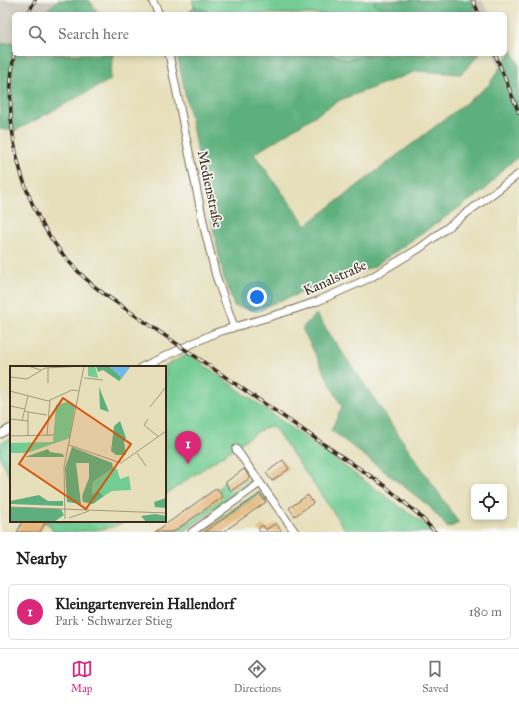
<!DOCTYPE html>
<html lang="en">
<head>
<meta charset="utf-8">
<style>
  :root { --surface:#fff; --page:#f2f2f2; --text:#222; --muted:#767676; --line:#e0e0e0; --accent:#db2777 }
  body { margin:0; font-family:"IM FELL Great Primer",serif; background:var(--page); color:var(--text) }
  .controls { position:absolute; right:12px; bottom:12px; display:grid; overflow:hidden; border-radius:6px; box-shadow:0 2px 6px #0003 }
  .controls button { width:36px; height:36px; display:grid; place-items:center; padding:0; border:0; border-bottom:1px solid var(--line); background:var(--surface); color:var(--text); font:20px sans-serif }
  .you { position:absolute; left:257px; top:297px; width:14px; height:14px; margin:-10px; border:3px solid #fff; border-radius:50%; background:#1a73e8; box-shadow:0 0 0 6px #1a73e833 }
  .badge { display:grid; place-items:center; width:26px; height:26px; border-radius:50%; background:var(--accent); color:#fff; font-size:13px; font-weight:700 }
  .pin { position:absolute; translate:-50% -33px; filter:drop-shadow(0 1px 2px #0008) }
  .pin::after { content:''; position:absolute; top:21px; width:14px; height:12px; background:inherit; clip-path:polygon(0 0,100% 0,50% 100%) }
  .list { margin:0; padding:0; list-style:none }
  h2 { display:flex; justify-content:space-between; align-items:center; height:52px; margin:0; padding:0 16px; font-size:17px }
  h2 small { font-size:13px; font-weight:400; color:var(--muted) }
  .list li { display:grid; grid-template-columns:26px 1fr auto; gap:12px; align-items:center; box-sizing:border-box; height:56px; margin:0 8px 8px; padding:0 8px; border:1px solid var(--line); border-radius:6px }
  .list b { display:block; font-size:15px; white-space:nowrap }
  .list p { margin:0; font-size:13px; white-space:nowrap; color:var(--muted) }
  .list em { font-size:13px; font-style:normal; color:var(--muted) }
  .icon { flex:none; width:22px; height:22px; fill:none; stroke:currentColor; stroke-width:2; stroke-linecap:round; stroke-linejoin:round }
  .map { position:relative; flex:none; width:519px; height:532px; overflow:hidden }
  .search { position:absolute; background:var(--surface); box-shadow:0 2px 6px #0003; left:12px; right:12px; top:12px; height:44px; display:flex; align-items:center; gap:10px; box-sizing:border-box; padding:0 14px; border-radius:6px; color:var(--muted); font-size:15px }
  .sheet { height:116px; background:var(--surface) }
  nav { display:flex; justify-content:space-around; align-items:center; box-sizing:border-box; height:56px; border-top:1px solid var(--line); background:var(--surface); font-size:11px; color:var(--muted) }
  nav a { display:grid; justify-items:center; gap:2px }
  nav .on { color:var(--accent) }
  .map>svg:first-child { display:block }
  .industrial { fill:#c8c4b8 }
  .green { fill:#72cc93; stroke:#567b58 }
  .forest { fill:#5db07d; stroke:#4c6d4e }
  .building { fill:#e5b77b }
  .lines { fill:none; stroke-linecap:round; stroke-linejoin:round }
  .minor-casing { stroke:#776955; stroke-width:9 }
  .minor { stroke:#fff; stroke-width:7 }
  .rail-casing { stroke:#3b2a1e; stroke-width:3.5 }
  .rail { stroke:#f6f6f2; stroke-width:2; stroke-dasharray:6; stroke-linecap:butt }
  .labels { text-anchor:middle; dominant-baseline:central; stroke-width:3.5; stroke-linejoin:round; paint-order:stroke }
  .street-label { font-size:14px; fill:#3b2a1e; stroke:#f6f6f2 }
  .inset-road { fill:none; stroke:#a2977c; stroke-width:1 }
  .view { fill:#d7540e; fill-opacity:0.15; stroke:#d7540e; stroke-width:2 }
  .inset-edge { fill:none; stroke:#3b2a1e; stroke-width:2 }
</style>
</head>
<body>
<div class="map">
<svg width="519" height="532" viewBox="0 0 519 532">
  <rect width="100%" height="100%" fill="#f6f6f2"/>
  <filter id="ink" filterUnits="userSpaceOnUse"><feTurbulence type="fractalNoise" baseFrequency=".025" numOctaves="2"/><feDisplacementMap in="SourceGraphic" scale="8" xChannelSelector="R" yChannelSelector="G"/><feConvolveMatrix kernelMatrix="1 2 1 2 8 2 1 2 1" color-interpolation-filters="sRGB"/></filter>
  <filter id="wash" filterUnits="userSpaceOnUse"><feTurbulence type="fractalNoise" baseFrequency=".012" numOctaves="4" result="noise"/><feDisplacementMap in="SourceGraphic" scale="16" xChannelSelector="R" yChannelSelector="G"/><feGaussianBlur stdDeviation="0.9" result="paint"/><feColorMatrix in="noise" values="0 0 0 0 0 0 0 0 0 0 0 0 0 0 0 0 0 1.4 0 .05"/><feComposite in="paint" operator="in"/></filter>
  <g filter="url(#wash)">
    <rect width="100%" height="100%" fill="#e6dfba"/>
    <path class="industrial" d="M0,0H58L43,14H14V43L0,44Z
      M471,0H482L489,14H477Z
      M493,54H504L505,67L500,70Z"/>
    <path class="green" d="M192,0H375V4L393,14H213L194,6Z
      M330,54H375L346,60Z
      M189,354L431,529L432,532H347L278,433L273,428L270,426L257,432L165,495V367H162Z
      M11,439V480L0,457V443Z
      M248,466L257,479L183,532H170C179,528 189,523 196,515C207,505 213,491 225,482L231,491L250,477L245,469Z
      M264,488L271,498L266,502L260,494L234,511L232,525L226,517L206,530L207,532H201Z
      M42,521H127C105,532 79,532 53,532L51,526Z"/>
    <path class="forest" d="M58,0H89L99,14H43Z
      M375,0H471L477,14H393L374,4Z
      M194,6L213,14H188Z
      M14,43V54H113L110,80L15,131L0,129V44Z
      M512,50L519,66V156L501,171L486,189L373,267L254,310L234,306L223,275L177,54H330L346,60L375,54H480L461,74L417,71L340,100L254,154L306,225L488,86Z
      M316,314L459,523L448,528L429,506L331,430L342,407L302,328Z"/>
    <g id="blocks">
      <path class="building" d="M283,460L289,469L272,481L266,473Z
        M244,469L250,478L231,491L226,484V482Z
        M217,488L223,497L173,532H155Z
        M260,494L266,502L223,532H204Z
        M308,495L313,503L295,516L289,508Z
        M23,521H42L45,523L40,532H17Z
        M276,523L282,532H260L258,529L263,525L266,530Z"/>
    </g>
  </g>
  <g filter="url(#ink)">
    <use href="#blocks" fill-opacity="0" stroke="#776955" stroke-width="1"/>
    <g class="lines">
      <g class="minor-casing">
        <path id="minor" d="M152,0L159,14
          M169,54L205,231L216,276L234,327
          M142,367L215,333L292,310L318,301L370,278L420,248L519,174
          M0,434L11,428
          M236,449L295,532
          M192,532L260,483"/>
      </g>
      <use href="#minor" class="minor"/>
      <g class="rail-casing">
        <path id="rail" d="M473,0L479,14
          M28,14L35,0
          M14,53C0,145 29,238 104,294L385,486L418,514L435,532
          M495,54L519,113"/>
      </g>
      <use href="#rail" class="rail"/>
    </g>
  </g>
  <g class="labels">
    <g class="street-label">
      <text transform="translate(210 189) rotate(78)">Medienstraße</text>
      <text transform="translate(335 278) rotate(-24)">Kanalstraße</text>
    </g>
  </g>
  <g transform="translate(10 366)">
    <rect width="156" height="156" fill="#e6dfba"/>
    <path d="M78,0H85L88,12L78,10ZM57,36L65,39L60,72L17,87H0V77L43,76L46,39ZM103,102L107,103L110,113L119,110L121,124L102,125L94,130L88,125L82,128L83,116Z" fill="#72cc93"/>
    <path d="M86,0H99L112,12L109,15L93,4L88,6ZM89,21L99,46L90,43ZM110,55L116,72L114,76L116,89H106L101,85L104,60ZM62,81L102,97L103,102L83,116L82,128L88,125L94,130L83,138L73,136L72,130L79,112V97H66L71,138L57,136L55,102ZM38,83L40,86L53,88L54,91H15ZM29,129L38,135H53V140L0,138V135ZM156,132V142L145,141L144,136ZM0,141L51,143L54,149L44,156H0ZM145,148L156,150V156H136L131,150Z" fill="#5db07d"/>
    <path d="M99,0H121L112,12Z" fill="#6fbae8"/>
    <path class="inset-road" d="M18,0L31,4M0,11L17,13L35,2L74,0M74,12L93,14M38,17V2M0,25L38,35L62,24L69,25M0,40L15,43M140,41L156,21M15,45L18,46V70M18,46L37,49M0,53L18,55M138,53L134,59L149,71M12,55L18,30M37,69L40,34M0,70L44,69M59,79L111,97L156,65M127,87L136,100M0,141L156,147M59,152L79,145M55,153L54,101L74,0"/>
    <path class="view" d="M53,32L121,78L76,143L9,98Z"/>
    <rect width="156" height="156" class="inset-edge"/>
  </g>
</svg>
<div class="controls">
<button><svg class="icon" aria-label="locate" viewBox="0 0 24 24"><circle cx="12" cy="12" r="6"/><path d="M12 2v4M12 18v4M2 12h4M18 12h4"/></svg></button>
</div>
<div class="you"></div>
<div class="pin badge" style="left:188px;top:464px">1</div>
<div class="search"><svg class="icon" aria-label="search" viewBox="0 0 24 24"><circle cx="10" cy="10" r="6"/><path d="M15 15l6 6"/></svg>Search here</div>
</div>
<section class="sheet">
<h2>Nearby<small></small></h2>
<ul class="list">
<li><span class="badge">1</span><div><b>Kleingartenverein Hallendorf</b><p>Park · Schwarzer Stieg</p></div><em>180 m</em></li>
</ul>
</section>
<nav>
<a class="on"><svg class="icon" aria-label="map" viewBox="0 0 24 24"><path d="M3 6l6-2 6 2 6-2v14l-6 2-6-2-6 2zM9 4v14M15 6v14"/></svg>Map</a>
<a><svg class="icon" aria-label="directions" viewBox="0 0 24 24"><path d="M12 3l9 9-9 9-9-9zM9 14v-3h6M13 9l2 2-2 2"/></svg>Directions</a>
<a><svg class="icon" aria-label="saved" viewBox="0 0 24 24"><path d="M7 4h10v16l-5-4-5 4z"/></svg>Saved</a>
</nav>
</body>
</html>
